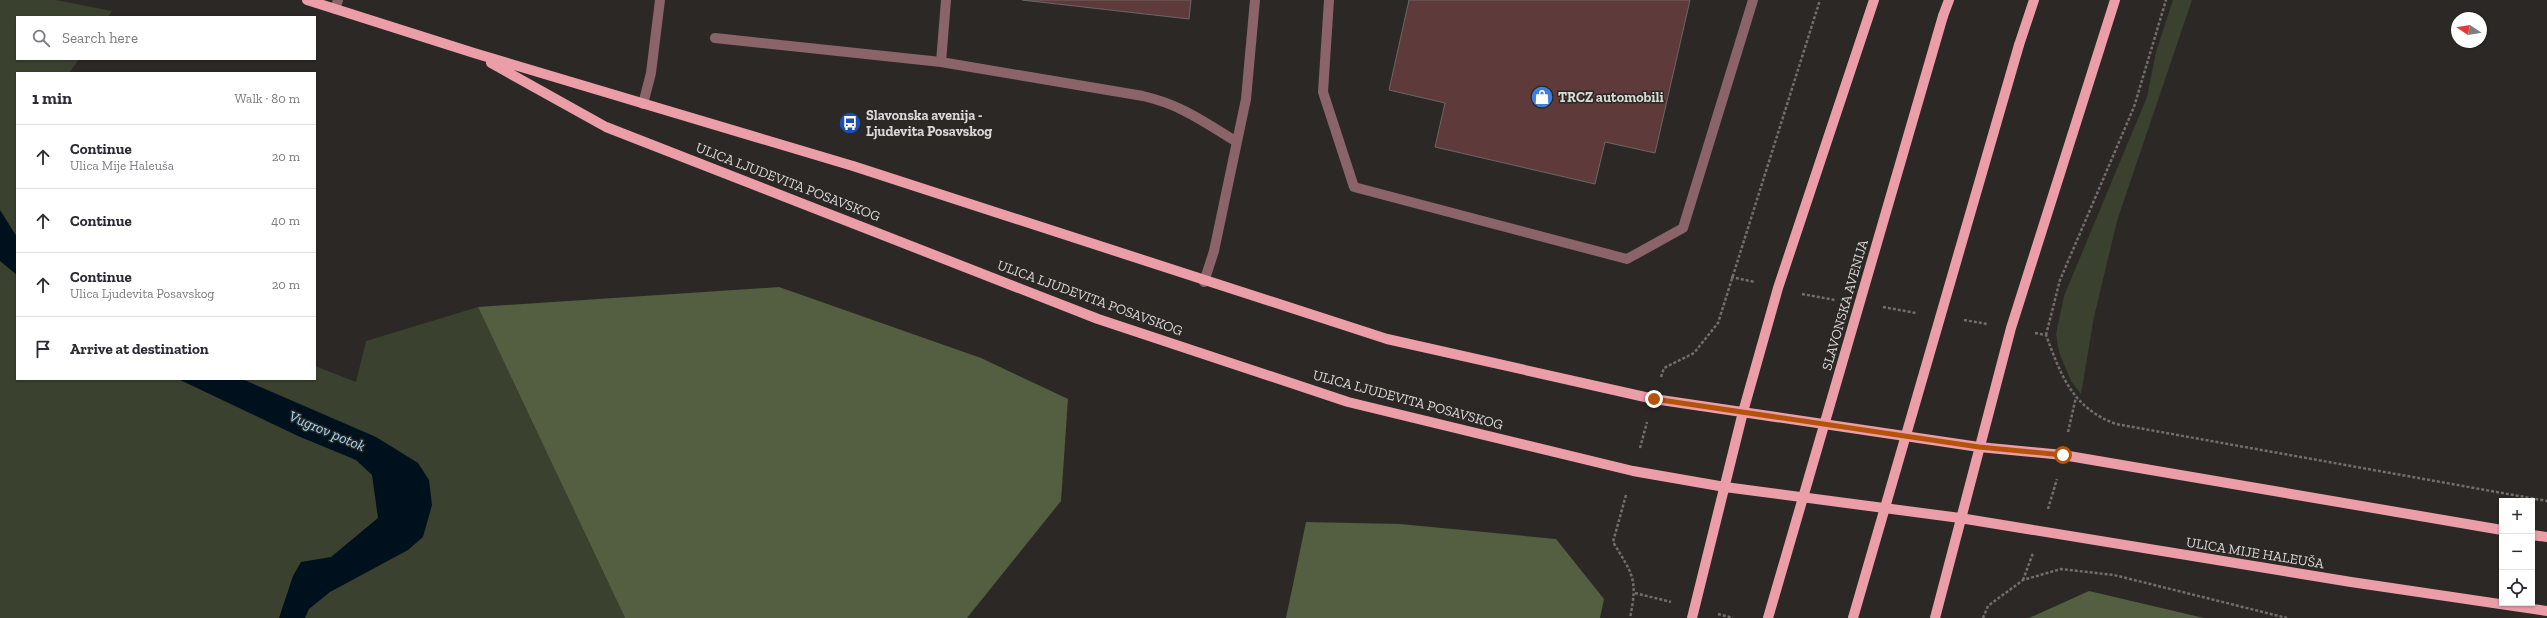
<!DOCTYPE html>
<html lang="en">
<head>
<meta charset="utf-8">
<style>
  :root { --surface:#fff; --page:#f2f2f3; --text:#2b2b33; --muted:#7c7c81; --line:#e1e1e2 }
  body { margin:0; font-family:"Zilla Slab",serif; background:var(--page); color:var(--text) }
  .controls { position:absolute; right:12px; bottom:12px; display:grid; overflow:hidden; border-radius:0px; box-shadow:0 1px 3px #0004 }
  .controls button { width:36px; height:36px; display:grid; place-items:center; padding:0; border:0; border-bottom:1px solid var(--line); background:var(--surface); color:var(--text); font:20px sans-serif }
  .compass { position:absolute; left:2451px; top:12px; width:36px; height:36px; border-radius:50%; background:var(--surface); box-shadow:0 1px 3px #0004; rotate:282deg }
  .stop { position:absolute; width:12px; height:12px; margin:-9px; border:3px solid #b45309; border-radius:50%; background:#fff }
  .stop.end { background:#b45309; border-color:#fff; box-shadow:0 1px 4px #0008 }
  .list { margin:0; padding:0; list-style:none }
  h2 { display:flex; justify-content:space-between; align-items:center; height:52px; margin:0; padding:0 16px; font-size:17px }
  h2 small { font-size:13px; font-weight:400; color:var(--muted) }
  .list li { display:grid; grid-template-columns:26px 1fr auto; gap:12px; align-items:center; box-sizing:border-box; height:64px; padding:0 16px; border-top:1px solid var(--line) }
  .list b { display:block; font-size:15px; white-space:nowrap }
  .list p { margin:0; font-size:13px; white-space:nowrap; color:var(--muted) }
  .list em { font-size:13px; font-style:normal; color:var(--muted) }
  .icon { flex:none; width:22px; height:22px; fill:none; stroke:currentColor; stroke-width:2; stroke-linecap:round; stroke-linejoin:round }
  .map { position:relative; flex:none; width:2547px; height:618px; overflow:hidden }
  .search { position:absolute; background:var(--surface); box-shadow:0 1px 3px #0004; left:16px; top:16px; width:300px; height:44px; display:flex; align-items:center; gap:10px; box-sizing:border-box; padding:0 14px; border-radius:0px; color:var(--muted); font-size:15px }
  .panel { position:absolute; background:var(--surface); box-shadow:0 1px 3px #0004; left:16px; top:72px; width:300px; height:308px; border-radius:0px }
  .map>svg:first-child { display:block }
  .green { fill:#3a412e }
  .forest { fill:#535f40 }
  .water { fill:#00111e }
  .building { fill:#5e3b3a; stroke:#6c6666 }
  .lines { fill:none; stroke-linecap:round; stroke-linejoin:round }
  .path { stroke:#716e6b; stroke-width:2.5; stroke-dasharray:3 2; stroke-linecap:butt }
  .minor { stroke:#8a6468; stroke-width:10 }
  .major { stroke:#eb9ea8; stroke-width:10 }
  .major-bridge { stroke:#eb9ea8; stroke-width:10 }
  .route { stroke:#b45309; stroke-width:5 }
  .labels { text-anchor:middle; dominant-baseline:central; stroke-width:3; stroke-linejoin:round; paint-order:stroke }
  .poi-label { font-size:14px; font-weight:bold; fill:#dad8d6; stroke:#2b2825; text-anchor:start }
  .street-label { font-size:14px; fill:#dad8d6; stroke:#2b2825 }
  .water-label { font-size:15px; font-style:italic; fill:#9cdafe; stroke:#2b2825 }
</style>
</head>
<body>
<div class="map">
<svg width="2547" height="618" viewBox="0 0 2547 618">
  <rect width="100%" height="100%" fill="#2b2825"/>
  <path class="green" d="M0,0H56L112,11L108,17H17V59H79L69,73H17V379H315V366L356,382L366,341L478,307L625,618H0Z
    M2173,0H2192L2117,221L2094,317L2081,394L2071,381L2059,352L2056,334L2064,296L2147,97L2156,52Z"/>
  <path class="forest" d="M779,287L981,358L1068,399L1061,501L967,618H625L478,307Z
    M1306,522L1400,524L1556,539L1604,599L1600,618H1286Z
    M2089,591L2204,618H2029Z"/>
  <path class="water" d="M0,210L17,237V275L0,261Z
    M178,379H242L376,437L418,463L429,480L432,505L423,537L408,550L330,592L309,609L305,618H279L293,576L301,562L331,557L378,518L372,475L356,460L298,436Z"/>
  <path class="building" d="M1022,0H1191L1189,19Z
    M1409,0H1690L1655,153L1605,142L1595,184L1435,147L1445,103L1389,90Z"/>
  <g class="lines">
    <path class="path" d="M1731,277L1755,282
      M1802,294L1835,300
      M1883,307L1916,313
      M1964,320L1987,324
      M2035,333L2046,335C2061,375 2072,408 2116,424L2547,501
      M2046,335L2060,280L2134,107L2166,0
      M1661,377L1664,368L1694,353L1718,323L1820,0
      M2068,432L2076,397
      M1640,448L1647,422
      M1626,495L1613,542C1633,575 1638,579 1630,618
      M2048,509L2057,479
      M2023,580L2033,553
      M1635,593L1671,602
      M1718,614L1733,618
      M1983,618L1988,606L2023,580L2061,569L2114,575L2287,618"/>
    <path class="minor" d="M1329,0L1323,92L1354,187L1627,259L1683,228L1753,0
      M335,9L338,0
      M715,38L941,62L1143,96C1182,105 1204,122 1237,142
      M941,62L946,0
      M643,104L651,73L660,0
      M1204,282L1214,251L1246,99L1255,0"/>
    <path class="major" d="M307,0L474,53L853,166L1387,339L1654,399L1979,447L2063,455L2502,530
      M1943,16L1949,0
      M2019,45L2034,0
      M491,63L606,127L1098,319L1348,402L1633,471L1725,487L1960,518L2351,582L2547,611
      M2532,535L2547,537
      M1692,618L1743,412L1778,288L1874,0
      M1935,618L2011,328L2115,0"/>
    <path class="major-bridge" d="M1768,618L1943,16
      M1853,618L2019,45"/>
  </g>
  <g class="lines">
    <path class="route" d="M1654,399L1979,447L2063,455"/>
  </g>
  <defs>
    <g id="shop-disc" transform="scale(1.15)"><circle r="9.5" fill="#3f7fe0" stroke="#2b2825"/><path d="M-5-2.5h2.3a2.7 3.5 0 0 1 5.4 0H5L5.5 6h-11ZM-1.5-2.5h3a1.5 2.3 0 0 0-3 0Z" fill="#fff"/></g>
    <g id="bus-disc" transform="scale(1.15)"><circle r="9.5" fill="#1a4fb4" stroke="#2b2825"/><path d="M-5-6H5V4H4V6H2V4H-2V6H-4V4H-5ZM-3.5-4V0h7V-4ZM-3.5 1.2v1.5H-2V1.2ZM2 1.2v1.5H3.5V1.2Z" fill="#fff"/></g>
  </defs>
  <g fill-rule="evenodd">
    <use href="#shop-disc" x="1542" y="97"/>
    <use href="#bus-disc" x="850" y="123"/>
  </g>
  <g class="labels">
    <g class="poi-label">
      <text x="1558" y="97">TRCZ automobili</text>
      <text x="866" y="115">Slavonska avenija -<tspan x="866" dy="16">Ljudevita Posavskog</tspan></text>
    </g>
    <g class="street-label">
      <text transform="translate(788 182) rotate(21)">ULICA LJUDEVITA POSAVSKOG</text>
      <text transform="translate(1090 298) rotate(20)">ULICA LJUDEVITA POSAVSKOG</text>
      <text transform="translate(1845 305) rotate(-74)">SLAVONSKA AVENIJA</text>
      <text transform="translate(1408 400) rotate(15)">ULICA LJUDEVITA POSAVSKOG</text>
      <text transform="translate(2255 553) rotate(9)">ULICA MIJE HALEUŠA</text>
    </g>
    <g class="water-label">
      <text transform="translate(327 431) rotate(23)">Vugrov potok</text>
    </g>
  </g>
</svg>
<div class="controls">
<button>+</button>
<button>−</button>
<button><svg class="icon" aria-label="locate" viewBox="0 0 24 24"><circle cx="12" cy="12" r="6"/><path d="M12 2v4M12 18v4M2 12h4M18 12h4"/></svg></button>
</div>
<svg class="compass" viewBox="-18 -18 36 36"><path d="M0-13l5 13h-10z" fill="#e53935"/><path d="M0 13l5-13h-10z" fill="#7c7c81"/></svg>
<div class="stop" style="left:2063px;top:455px"></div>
<div class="stop end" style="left:1654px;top:399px"></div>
<div class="search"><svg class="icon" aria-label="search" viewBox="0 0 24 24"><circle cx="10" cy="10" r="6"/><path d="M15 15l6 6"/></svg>Search here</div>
<section class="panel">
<h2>1 min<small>Walk · 80 m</small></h2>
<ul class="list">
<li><svg class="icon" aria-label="ahead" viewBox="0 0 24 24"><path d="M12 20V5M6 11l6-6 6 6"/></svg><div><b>Continue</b><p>Ulica Mije Haleuša</p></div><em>20 m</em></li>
<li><svg class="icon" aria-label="ahead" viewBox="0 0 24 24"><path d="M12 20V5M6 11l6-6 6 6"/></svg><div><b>Continue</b></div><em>40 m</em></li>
<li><svg class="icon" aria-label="ahead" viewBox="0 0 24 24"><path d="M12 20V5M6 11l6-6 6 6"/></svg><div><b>Continue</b><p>Ulica Ljudevita Posavskog</p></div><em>20 m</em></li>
<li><svg class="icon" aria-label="arrive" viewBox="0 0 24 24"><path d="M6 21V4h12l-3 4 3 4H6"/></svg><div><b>Arrive at destination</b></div></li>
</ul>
</section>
</div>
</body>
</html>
